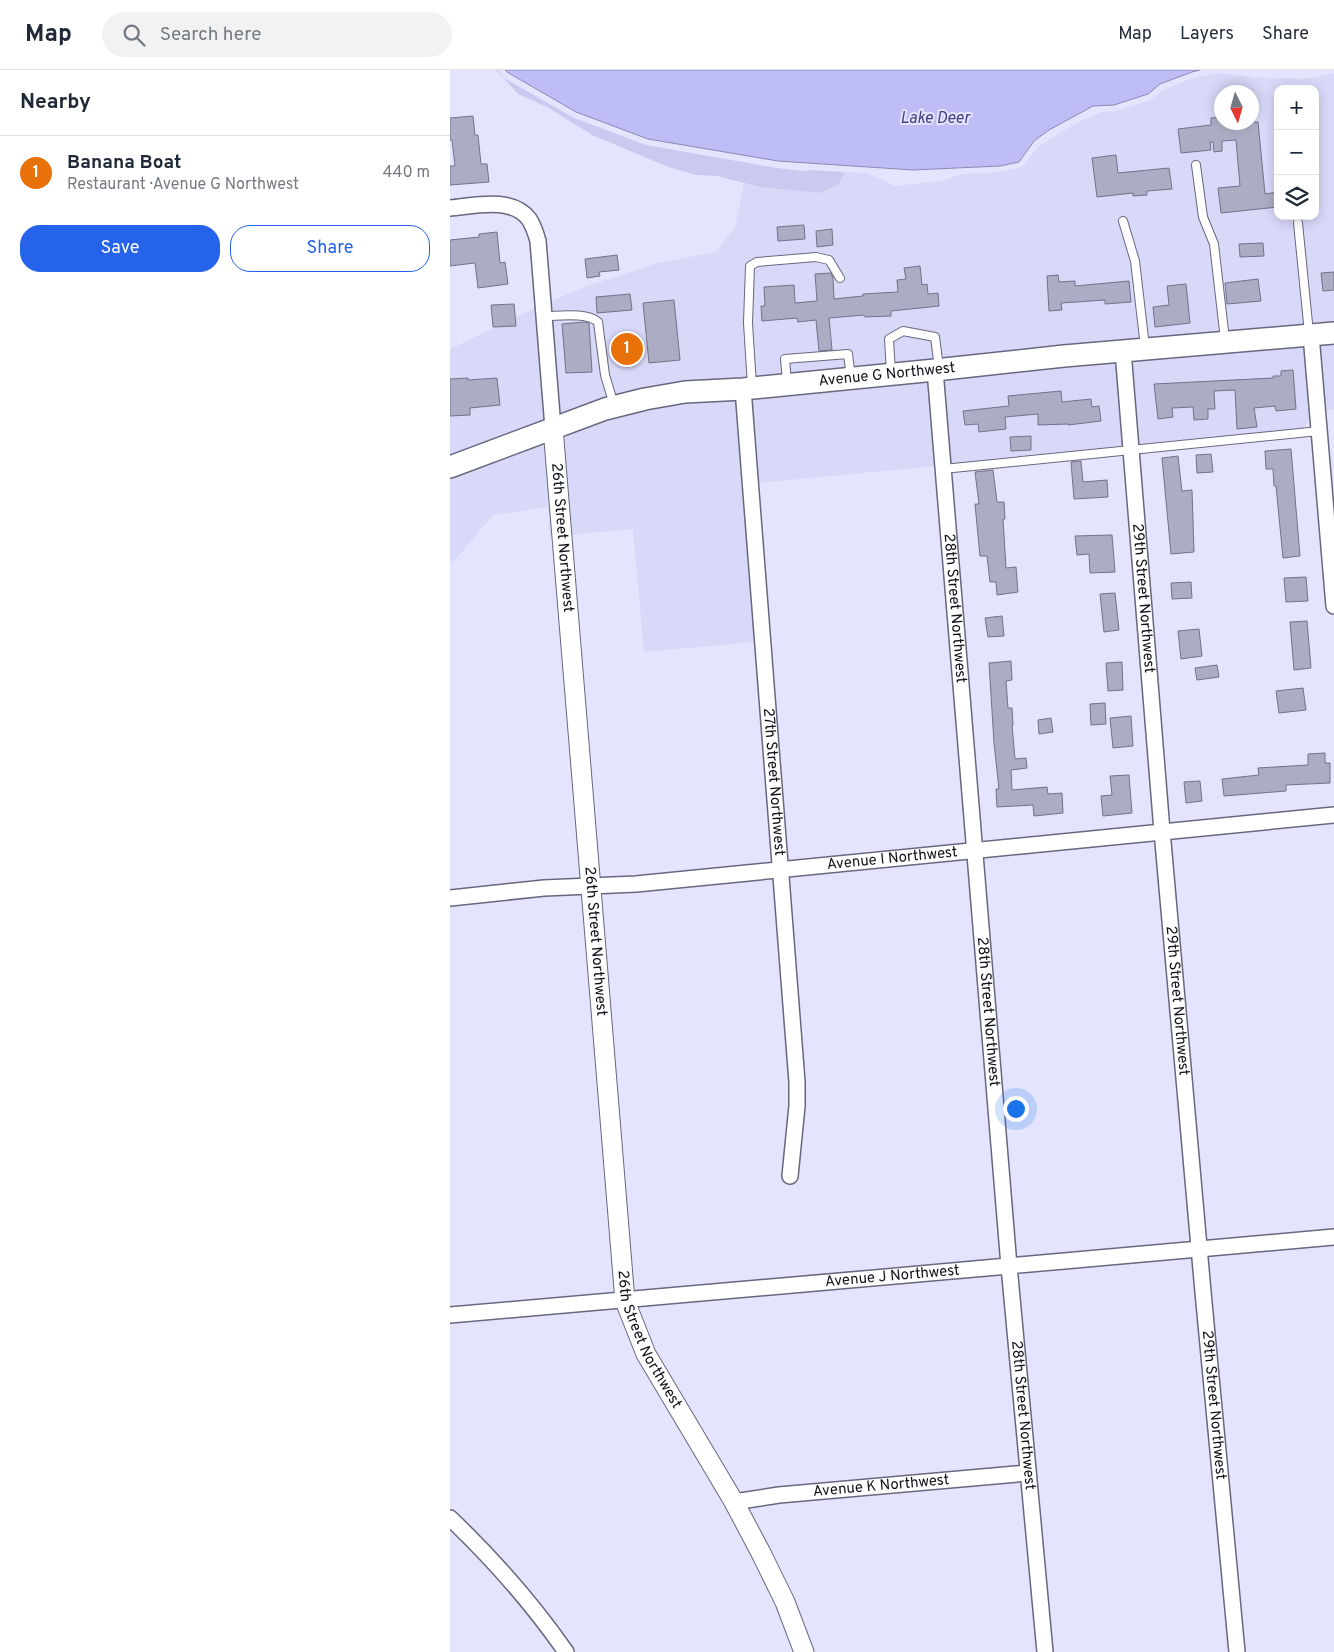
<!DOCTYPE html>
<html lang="en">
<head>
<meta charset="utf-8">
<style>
  :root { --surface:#fff; --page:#f2f2f3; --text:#1f2937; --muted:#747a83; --line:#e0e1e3; --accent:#2563eb }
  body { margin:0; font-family:Overpass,sans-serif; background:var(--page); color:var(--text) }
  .controls { position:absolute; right:15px; top:15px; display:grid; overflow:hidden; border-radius:10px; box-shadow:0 2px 12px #0003 }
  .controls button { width:45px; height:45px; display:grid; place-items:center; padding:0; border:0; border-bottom:1px solid var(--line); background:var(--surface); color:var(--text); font:25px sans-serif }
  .compass { position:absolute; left:764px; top:15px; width:45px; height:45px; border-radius:50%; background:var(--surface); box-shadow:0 2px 12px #0003; rotate:175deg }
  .you { position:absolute; left:565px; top:1038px; width:18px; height:18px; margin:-12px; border:4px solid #fff; border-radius:50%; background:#1a73e8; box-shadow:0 0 0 8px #1a73e833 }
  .badge { display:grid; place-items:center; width:32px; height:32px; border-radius:50%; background:var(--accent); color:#fff; font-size:16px; font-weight:700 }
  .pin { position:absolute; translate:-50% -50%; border:2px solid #fff; box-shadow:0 1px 5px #0006 }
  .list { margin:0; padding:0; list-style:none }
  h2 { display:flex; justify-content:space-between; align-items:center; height:65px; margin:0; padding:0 20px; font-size:21px }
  h2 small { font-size:16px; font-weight:400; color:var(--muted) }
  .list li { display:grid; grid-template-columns:32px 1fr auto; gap:15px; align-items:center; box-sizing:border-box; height:75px; padding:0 20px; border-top:1px solid var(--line) }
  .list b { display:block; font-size:19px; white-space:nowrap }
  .list p { margin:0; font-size:16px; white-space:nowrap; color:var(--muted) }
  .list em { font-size:16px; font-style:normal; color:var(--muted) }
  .actions { display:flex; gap:10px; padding:15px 20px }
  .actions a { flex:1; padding:11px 0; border:1px solid var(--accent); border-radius:20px; text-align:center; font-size:18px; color:var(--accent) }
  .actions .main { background:var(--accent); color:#fff }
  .icon { flex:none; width:28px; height:28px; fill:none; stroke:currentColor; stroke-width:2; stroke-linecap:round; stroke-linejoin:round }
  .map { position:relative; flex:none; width:884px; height:1582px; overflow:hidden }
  header { display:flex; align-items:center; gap:30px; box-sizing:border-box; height:70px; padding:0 25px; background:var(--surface); border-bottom:1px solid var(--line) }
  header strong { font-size:24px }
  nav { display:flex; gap:28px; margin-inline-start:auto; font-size:18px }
  .search { width:350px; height:45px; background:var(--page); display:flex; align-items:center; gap:12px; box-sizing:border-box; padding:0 18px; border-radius:28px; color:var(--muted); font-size:19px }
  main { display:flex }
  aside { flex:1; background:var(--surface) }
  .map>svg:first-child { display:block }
  .built { fill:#d8d8f9; fill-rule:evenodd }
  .green { fill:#cacaf0 }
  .water { fill:#bfbdf6; stroke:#8a89b4 }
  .building { fill:#acacc5; stroke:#727289 }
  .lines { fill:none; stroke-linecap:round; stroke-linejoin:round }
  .service-casing { stroke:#68677e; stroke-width:10 }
  .minor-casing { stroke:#68677e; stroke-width:18 }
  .tertiary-casing { stroke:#68677e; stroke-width:21 }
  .secondary-casing { stroke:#68677e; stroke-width:24 }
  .service { stroke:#fff; stroke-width:8 }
  .minor { stroke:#fff; stroke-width:15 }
  .tertiary { stroke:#fff; stroke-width:19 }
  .secondary { stroke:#fff; stroke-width:21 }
  .labels { text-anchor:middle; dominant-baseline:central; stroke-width:4; stroke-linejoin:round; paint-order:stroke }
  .street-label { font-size:15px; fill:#101019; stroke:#e4e4fe }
  .water-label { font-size:16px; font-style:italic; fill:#433b7e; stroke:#e4e4fe }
</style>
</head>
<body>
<header>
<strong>Map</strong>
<div class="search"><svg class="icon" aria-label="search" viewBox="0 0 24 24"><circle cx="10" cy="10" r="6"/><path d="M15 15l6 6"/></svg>Search here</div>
<nav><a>Map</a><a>Layers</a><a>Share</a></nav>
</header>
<main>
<aside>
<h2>Nearby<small></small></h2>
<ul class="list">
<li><span class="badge" style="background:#e8710a">1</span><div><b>Banana Boat</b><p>Restaurant · Avenue G Northwest</p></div><em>440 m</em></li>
</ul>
<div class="actions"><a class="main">Save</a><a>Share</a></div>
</aside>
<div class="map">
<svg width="884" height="1582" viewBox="0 0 884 1582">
  <rect width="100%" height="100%" fill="#e4e4fe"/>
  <path class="built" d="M769,3L801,7L854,9L884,3V255L679,272L109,348L101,231L137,216L208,193L266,182L285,157L294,113L310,117L370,123L388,115L395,102L417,103L445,116L491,111L512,104L550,102L572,97L588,77L624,54L652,42L666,41L699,31L713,20L743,8ZM828,19H865V146H828ZM772,22H802V52H772Z
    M88,237L96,353L0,389V279Z
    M884,271V339L874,340L869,272Z
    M855,273L861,346L853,360L688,376L680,288Z
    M667,289L675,377L500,394L493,307Z
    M479,309L486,396L307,413L300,326Z
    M287,326L303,547V572L194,582L183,459L119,465L110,364L196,336Z
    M97,368L105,466H100L98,437L43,445L5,490L0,492V405Z"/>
  <path class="green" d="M46,0H48L54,8L124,48L196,75L327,98L352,101L362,100L395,102L388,115L370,123L310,117L267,106L246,105L216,96L142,65L99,38L68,24Z"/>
  <path class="water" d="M55,0H750L742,2L710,14L698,24L664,35L643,36L599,60L584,71L569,92L550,96L463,100L328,91L198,69L126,42L57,2Z"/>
  <path class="building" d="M23,46L25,65H28L31,94H37L39,112L0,115V96H5L2,70H0V48Z
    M772,47V52H808L815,124L828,122V137L771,143L768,118L790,116L786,70L772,71V81L764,82L763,72H760L761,80L731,83L728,59L761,55V48Z
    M666,85L668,103L719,98L722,119L697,121V125L683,126V123L647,127L642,88Z
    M354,155L355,169L328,171L327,157Z
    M382,159L383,175L367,177L366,161Z
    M47,162L50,193L55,192L58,214L28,218L25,193L0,196V170L29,167V164Z
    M813,173L814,186L790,187L789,174Z
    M167,185L169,200L149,202L150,206L137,208L135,189Z
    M470,196L472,215L477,214L478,224L488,223L489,236L441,241V246L415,247L414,245L379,248L382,280L369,281L366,250L348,252L347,248L312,251L311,236H315L314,217L344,215L345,233L367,231L365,204L381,203L383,208L384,229L413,226V224L448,222L447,210L456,209L454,198Z
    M884,202V220L873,221L871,203Z
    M608,205L609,212L625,211V216L679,211L681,232L655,234V230L611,233L612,240L599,241L597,206Z
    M808,209L811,231L777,234L775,213Z
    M736,214L740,253L705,257L703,237L719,235L717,216Z
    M180,224L182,240L147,243L146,227Z
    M224,230L230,290L199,293L193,233Z
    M64,234L66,256L43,257L41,235Z
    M134,252L139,253L142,302L116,303L112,254Z
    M843,300L846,339L826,341L825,336L804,338L807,357L787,359L785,320L764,321L765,339H758V349L744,350L743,337L722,338L723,347L708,349L704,314L823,308V306H831V301Z
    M18,308V310L47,308L50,335L20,338V345L0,346V309Z
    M611,321L612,332L641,329L642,337L649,336L651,351L618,355V354L588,355V344L555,347L556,359L529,362L528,354L515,355L513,341L559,336L558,326Z
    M581,366V380L561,381L560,367Z
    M841,379L850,486L833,488L826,416H824L823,399H816L815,381Z
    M761,384L763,402L747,403L746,385Z
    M728,386L732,421L742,420L744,482L721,484L712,388Z
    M631,391L633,412L657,410L658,427L624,429L621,392Z
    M543,400L547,432H554L555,449H553L556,498L566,497L568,522L547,525L546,512H540L537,486H530L525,434H529L525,402Z
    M662,465L665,502L640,503L639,484L627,485L625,466Z
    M856,507L858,531L836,532L834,508Z
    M741,512L742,528L722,529L721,513Z
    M665,523L669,560L654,562L650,524Z
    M552,546L554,566L538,567L535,548Z
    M857,551L861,598L844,600L840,552Z
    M749,559L752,586L731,589L728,561Z
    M561,591L562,610L556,611L558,638H562L563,655H562L565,689L576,688L577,698L561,700L562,720L597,717L598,724L612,723L613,743L584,746L583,735L547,737L546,719H549L544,673L539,593Z
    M672,592L673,620L658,621L656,593Z
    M767,595L769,607L747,610L745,598Z
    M853,618L856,640L829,643L826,621Z
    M655,633L656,654L641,655L640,634Z
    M681,646L683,676L663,678L660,648Z
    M601,648L603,662L589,664L588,650Z
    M875,683V693H880V713L836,715V721L774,726L772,709L809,705L808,698L858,695V684Z
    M679,705L682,743L653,746L651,726L662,725L660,706Z
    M750,711L752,731L736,733L734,712Z"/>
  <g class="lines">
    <g class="service-casing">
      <path id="service" d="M746,95L753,147L764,174L775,270
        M673,151L685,191L695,277
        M848,153L859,263
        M95,246C109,246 137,242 148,252L155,305L164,335
        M441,303L439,269L453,261L485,267L489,298
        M337,312L335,289L398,284L401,308
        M302,316L298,253L300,196L307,192L366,187L379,190L390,208
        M493,399L869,361"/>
    </g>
    <g class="minor-casing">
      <g id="minor">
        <path d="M0,138C24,136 62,126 79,149C83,155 86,164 88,171L103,358"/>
        <path d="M861,265L884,536"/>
        <path id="s1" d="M673,281L712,761L753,1222L787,1582"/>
        <path id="s2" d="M485,300L559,1196L595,1582"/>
        <path id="s3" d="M293,319L347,1012V1036L340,1106"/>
        <path id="s4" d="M0,828L94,818L186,814L884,745"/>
        <path id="s5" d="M0,1245C295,1219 589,1194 884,1167"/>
        <path id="s6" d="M284,1432L329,1425L578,1403"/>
        <path d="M0,1448C43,1489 82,1533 116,1582"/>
      </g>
    </g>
    <g class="tertiary-casing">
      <g id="tertiary">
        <path id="s7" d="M103,358L175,1231L196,1284L284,1432L312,1485L335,1532L354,1582"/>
      </g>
    </g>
    <g class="secondary-casing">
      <g id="secondary">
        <path id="s8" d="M0,397L155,339L195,329L235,322L293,319L485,300L614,286L884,263"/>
      </g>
    </g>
    <use href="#service" class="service"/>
    <use href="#minor" class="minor"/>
    <use href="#tertiary" class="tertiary"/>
    <use href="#secondary" class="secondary"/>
  </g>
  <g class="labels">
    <g class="street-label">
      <text stroke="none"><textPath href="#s8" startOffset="450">Avenue G Northwest</textPath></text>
      <text stroke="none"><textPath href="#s7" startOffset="110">26th Street Northwest</textPath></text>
      <text stroke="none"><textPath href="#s1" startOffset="248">29th Street Northwest</textPath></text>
      <text stroke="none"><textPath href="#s2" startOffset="239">28th Street Northwest</textPath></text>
      <text stroke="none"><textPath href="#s3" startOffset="394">27th Street Northwest</textPath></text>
      <text stroke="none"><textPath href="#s4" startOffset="444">Avenue I Northwest</textPath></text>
      <text stroke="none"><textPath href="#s7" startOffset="515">26th Street Northwest</textPath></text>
      <text stroke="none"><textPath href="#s1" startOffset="652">29th Street Northwest</textPath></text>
      <text stroke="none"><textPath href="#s2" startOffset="644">28th Street Northwest</textPath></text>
      <text stroke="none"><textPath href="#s5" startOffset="444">Avenue J Northwest</textPath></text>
      <text stroke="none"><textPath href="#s7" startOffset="920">26th Street Northwest</textPath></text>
      <text stroke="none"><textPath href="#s1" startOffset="1058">29th Street Northwest</textPath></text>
      <text stroke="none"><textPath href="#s2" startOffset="1049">28th Street Northwest</textPath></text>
      <text stroke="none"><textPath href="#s6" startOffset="148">Avenue K Northwest</textPath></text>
    </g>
    <g class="water-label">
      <text x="485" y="49">Lake Deer</text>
    </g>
  </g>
</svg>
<div class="controls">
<button>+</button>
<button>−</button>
<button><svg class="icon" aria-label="layers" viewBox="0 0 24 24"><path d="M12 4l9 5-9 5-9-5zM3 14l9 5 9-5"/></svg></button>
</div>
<svg class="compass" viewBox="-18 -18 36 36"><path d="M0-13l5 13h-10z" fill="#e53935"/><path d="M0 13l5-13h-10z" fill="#747a83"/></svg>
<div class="you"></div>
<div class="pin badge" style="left:177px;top:279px;background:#e8710a">1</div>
</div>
</main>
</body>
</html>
